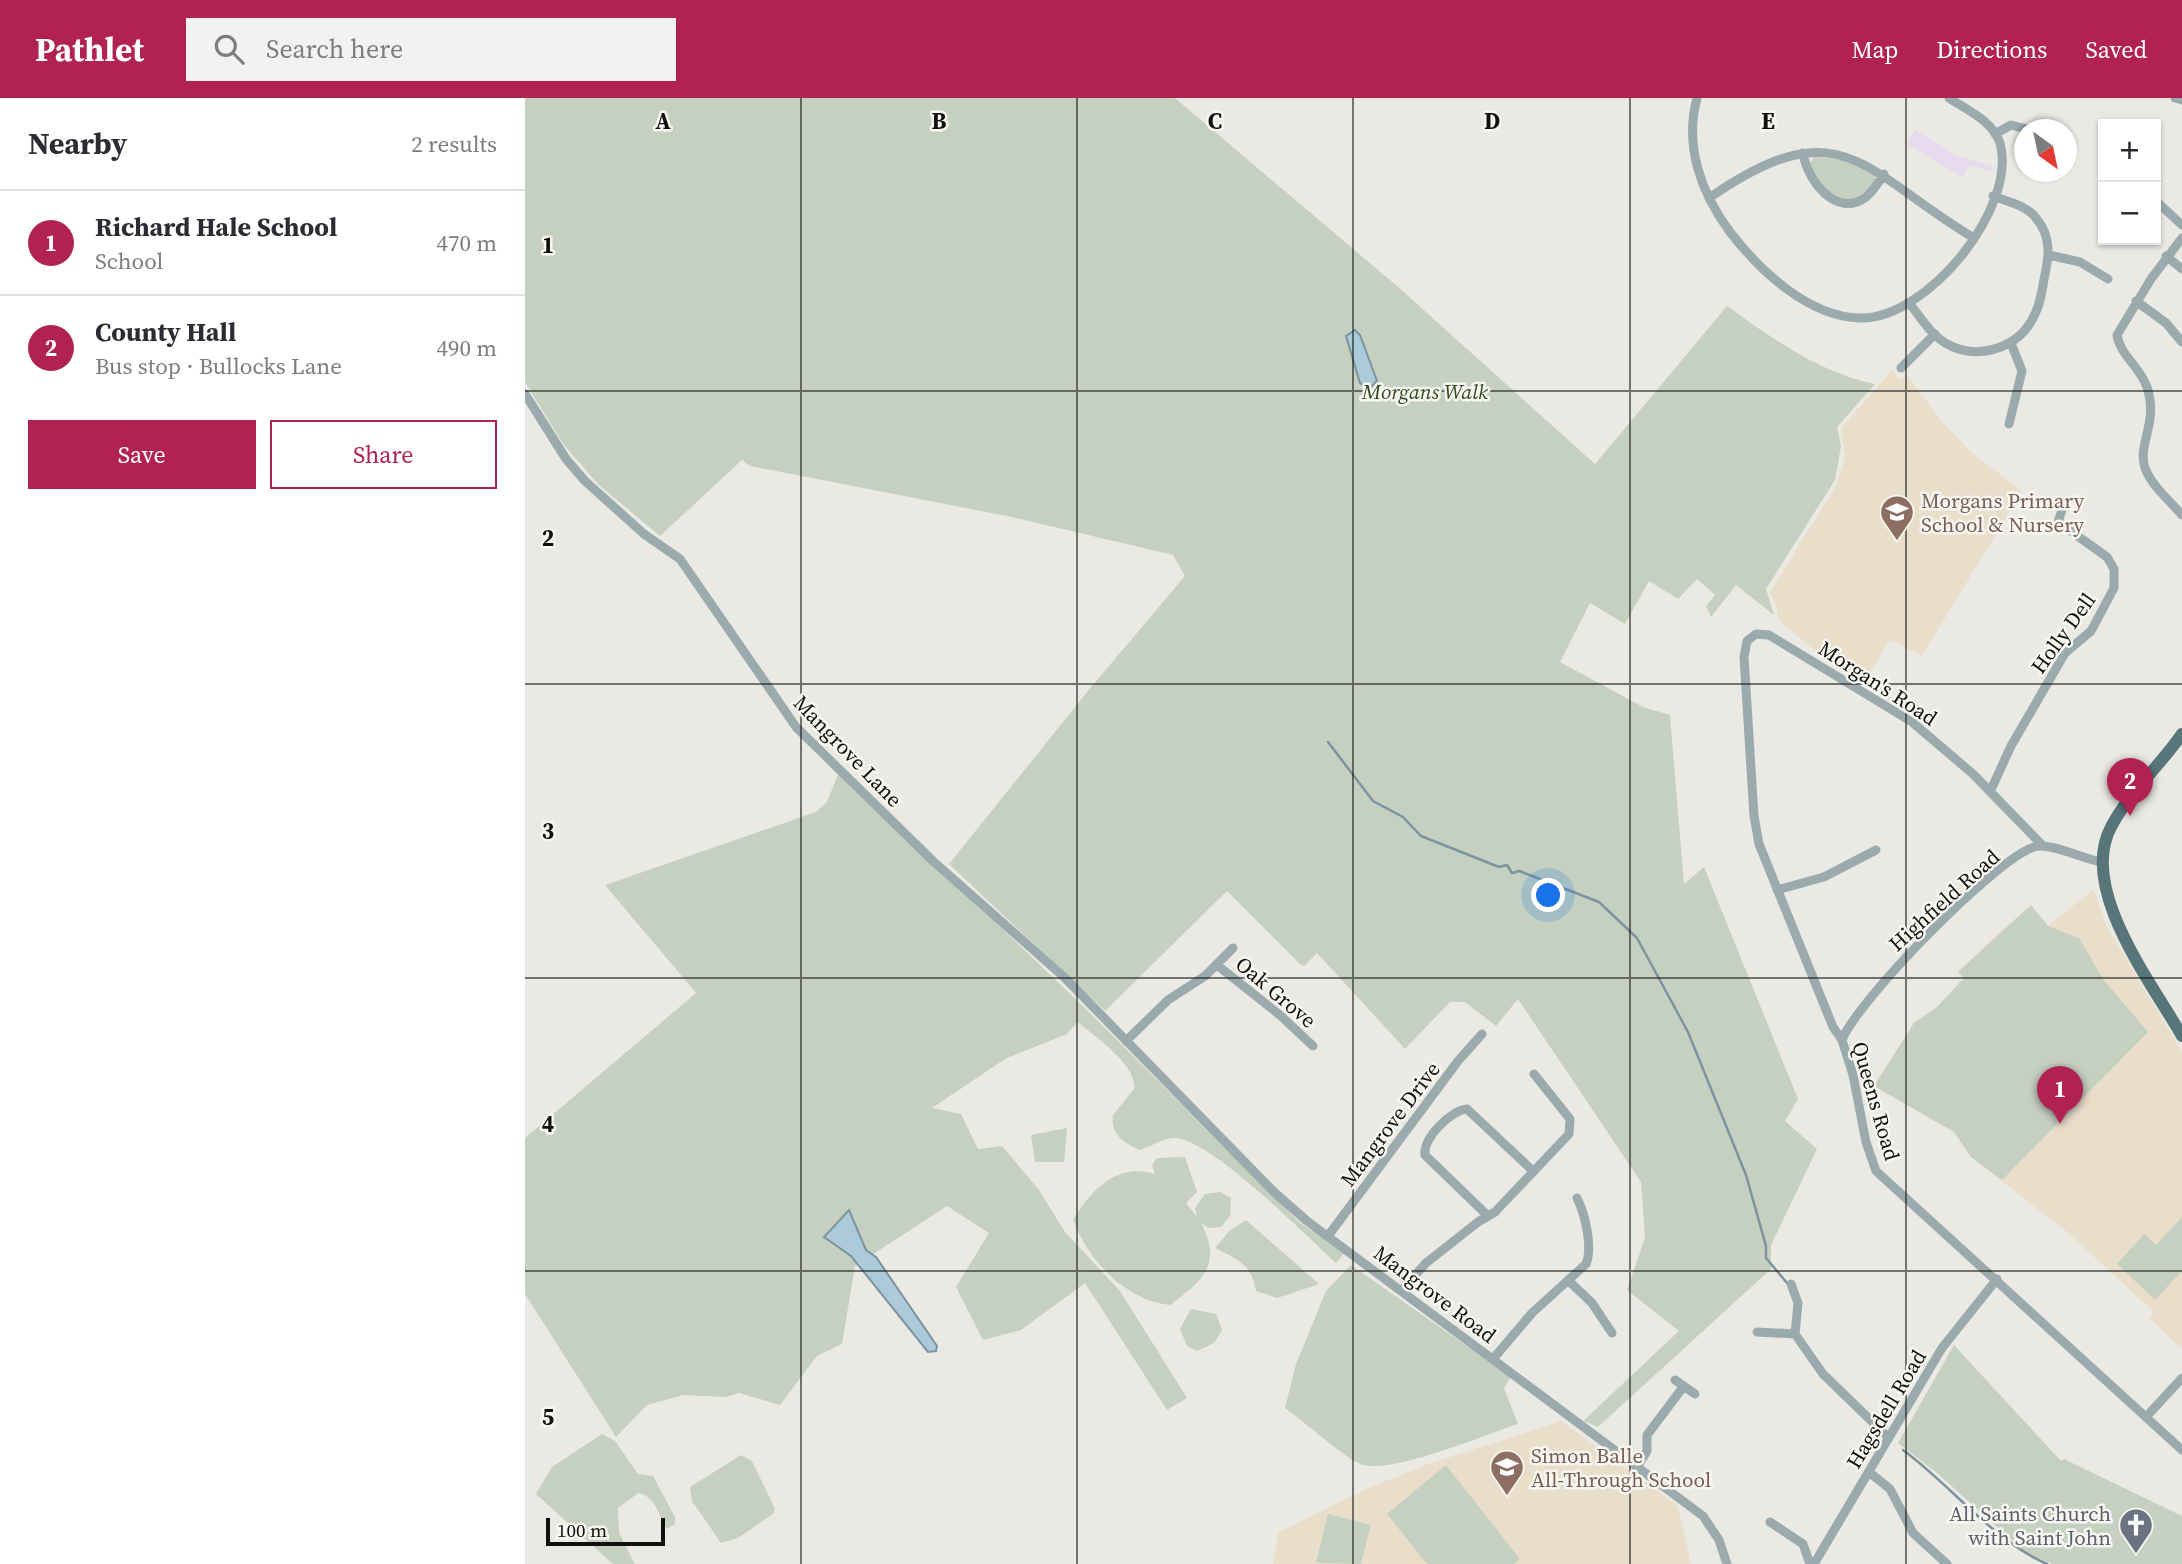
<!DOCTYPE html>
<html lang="en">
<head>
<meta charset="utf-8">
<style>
  :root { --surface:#fff; --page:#f2f2f3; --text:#2b2b33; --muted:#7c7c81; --line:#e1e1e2; --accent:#b12152 }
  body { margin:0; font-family:"Source Serif 4",serif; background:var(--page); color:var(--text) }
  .controls { position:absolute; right:21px; top:21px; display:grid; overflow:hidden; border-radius:0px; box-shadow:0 2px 5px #0004 }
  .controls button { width:63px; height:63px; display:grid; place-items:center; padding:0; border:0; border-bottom:2px solid var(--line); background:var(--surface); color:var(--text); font:35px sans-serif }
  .compass { position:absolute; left:1489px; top:21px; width:63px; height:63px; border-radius:50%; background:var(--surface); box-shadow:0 2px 5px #0004; rotate:147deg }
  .scale { position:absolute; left:21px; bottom:18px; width:119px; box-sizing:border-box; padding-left:7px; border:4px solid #11100e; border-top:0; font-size:19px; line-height:24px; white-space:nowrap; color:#11100e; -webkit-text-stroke:5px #f8f6f0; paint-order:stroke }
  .you { position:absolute; left:1024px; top:798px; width:24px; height:24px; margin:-18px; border:5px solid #fff; border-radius:50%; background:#1a73e8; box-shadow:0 0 0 10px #1a73e833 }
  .badge { display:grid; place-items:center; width:46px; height:46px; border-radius:50%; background:var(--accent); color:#fff; font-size:23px; font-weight:700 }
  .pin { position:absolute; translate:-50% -58px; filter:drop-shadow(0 2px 4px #0008) }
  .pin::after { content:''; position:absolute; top:37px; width:24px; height:21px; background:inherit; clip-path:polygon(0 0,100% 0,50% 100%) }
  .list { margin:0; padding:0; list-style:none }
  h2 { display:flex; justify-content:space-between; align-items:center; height:91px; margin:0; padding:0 28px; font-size:30px }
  h2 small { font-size:23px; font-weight:400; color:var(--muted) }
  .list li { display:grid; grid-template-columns:46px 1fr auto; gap:21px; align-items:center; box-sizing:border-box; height:105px; padding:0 28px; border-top:2px solid var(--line) }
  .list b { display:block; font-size:26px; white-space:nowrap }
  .list p { margin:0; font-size:23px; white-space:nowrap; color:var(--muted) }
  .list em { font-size:23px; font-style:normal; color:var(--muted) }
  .actions { display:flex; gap:14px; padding:21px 28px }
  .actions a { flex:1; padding:16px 0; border:2px solid var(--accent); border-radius:0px; text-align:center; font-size:24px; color:var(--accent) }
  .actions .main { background:var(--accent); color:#fff }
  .icon { flex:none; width:38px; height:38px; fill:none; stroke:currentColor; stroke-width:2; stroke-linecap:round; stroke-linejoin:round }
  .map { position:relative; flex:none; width:1657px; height:1466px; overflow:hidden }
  header { display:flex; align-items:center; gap:42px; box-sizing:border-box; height:98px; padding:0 35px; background:var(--accent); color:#fff }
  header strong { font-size:33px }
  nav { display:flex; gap:38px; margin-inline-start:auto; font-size:24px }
  .search { width:490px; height:63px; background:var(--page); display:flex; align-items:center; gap:18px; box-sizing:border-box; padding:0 24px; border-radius:0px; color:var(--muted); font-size:26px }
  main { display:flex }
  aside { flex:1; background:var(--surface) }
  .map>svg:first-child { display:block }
  .industrial { fill:#e5daee }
  .education { fill:#e9dec9 }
  .green { fill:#c6d0c0 }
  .water { fill:#abcbda; stroke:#7d939d; stroke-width:2 }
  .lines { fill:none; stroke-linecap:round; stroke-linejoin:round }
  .stream { stroke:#7d939d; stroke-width:2.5 }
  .minor { stroke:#9aaaad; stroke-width:9 }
  .major { stroke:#58767a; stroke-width:12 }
  .grid { fill:none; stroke:#11100e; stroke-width:2; stroke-opacity:0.55 }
  .labels { text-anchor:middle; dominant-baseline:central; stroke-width:5; stroke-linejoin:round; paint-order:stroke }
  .park-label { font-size:21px; font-style:italic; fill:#32491f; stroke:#f8f6f0 }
  .education-label { font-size:21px; fill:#785e54; stroke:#f8f6f0; text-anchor:start }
  .street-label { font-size:21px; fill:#11100e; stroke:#f8f6f0 }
  .worship-label { font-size:21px; fill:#5b616d; stroke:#f8f6f0; text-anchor:end }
  .grid-label { font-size:23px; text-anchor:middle; font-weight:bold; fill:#11100e; stroke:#f8f6f0; stroke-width:5; stroke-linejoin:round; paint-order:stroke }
</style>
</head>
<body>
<header>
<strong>Pathlet</strong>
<div class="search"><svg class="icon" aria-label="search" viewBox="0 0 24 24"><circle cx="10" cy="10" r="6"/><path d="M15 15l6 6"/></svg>Search here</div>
<nav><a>Map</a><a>Directions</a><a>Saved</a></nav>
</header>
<main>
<aside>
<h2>Nearby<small>2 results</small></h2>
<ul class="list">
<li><span class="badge">1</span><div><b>Richard Hale School</b><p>School</p></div><em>470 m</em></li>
<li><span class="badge">2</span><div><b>County Hall</b><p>Bus stop · Bullocks Lane</p></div><em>490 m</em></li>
</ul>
<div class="actions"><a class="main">Save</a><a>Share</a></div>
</aside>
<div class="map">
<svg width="1657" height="1466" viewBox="0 0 1657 1466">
  <rect width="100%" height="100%" fill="#ebe9e3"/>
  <path class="industrial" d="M1390,32L1430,57L1467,68L1466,74L1445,67L1437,79L1382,46Z"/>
  <path class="education" d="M1368,271L1373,282L1382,277L1419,326L1447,355L1497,393L1397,558L1365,542L1338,586L1306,566L1252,521L1253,514L1245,494L1311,388L1320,360L1316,330Z
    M1569,791L1581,827L1657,954V1251L1624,1220L1629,1214L1541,1133L1446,1059L1429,1034L1349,988L1389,925L1412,909L1439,880L1433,874L1468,840L1506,807L1523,828Z
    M1036,1323L1153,1408L1166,1466H748L753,1435L841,1391L901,1367Z"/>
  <path class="green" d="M0,0H650L872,188L1070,366L1202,208C1248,241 1295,275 1350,286L1312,329L1316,348L1310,382L1241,491L1249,517L1211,487L1186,519L1181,508L1190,497L1172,481L1153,501L1124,483L1100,526L1065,505L1035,564L1118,609L1145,617L1159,786L1179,769L1273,1001L1260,1023L1292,1051L1246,1147V1171L1073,1329L1058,1323L1154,1233L1102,1192L1120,1140L1116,1084L993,901L971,928L940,904H925L880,951L792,855L779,868L775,866L702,793L580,913L424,766L567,588L660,478L648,457L487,419L225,368L217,362L135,438L74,387L38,346L0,284Z
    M1289,59C1310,60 1340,62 1351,81C1338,101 1315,111 1296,90C1291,84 1288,72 1285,65Z
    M314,674L563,913L775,1125L820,1154L811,1165C780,1137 687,1042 650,1040C639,1039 626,1049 615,1052C599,1045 585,1036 588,1017L609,991C613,968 569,938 553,924L542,936L480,961L407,1010L436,1016L453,1051L477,1048L514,1092L540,1134L595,1193L662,1300L642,1312L560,1185L496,1232L458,1242L431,1189L464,1135L422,1108L330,1168L317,1246L292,1258L255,1307L214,1295L201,1299L158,1297L122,1307L91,1339L0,1196V1040L171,895L80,787L291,714L302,704Z
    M1506,807L1523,828L1554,840L1578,881L1623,934L1477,1082L1446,1059L1429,1034L1349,988L1389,925L1412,909L1439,880L1433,874Z
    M542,1030L539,1064H510L506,1037Z
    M660,1059L672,1094L661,1105L672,1119L670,1110L680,1096L695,1094L706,1100L705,1118L696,1129L684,1130L676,1125C698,1167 677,1183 645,1207C600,1202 564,1163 548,1122C566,1092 592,1064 630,1076L627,1067L632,1060Z
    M1657,1119V1173L1630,1202L1592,1166L1619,1136L1631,1147Z
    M721,1122L794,1186L752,1200L731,1193C727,1167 713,1161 690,1150L704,1133Z
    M826,1167L986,1279L979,1290L993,1326C960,1337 869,1375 838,1367C823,1363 776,1321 760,1310L771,1266L801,1193Z
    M666,1211L691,1216L697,1232L689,1245L672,1253L662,1248L655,1231Z
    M1429,1247L1536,1363L1539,1361L1657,1418V1466H1527L1501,1455L1412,1375L1373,1345Z
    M77,1336L90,1343L113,1376L128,1378L150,1419V1426L142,1431C133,1417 131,1398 113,1395L93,1410L94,1435L110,1466H88L11,1396L27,1369Z
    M216,1357L227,1363L250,1411L248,1416L213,1440L196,1445L167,1403L165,1389Z
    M921,1367L995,1461L989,1466H902L862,1416Z
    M803,1416L846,1427L836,1466L791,1465Z"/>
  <path class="water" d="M830,232L835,237L852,283L844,291L835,285L821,238Z
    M324,1112L341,1152L351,1159L412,1248L411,1253L403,1254L326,1158L299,1139Z"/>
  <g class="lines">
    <path class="stream" d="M803,644L848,703L878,719L896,738L974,769L982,767L987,775L994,773L1074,804L1112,840L1163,934L1221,1077L1241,1148V1160L1262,1185
      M1378,1352C1426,1387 1467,1442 1522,1466"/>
    <path class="minor" d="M1172,0C1159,48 1176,95 1205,134C1235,173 1284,219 1335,220C1401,222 1493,110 1475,45C1468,23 1442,12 1424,0
      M1650,0L1657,2
      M1470,36L1486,27L1505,32
      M1278,55C1282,82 1311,121 1341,99C1348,93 1354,84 1359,76
      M1184,100C1317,8 1337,73 1449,140
      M1631,103L1657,127
      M1657,140L1626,181L1592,237C1595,257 1615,269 1622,289C1634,324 1612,346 1620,370C1626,387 1645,403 1657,417
      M1524,157L1555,164L1583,181
      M1641,158L1657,171
      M1611,203L1641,225L1657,244
      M1385,206C1396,220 1406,237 1422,246C1453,263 1494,250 1509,218C1515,207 1517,194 1519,181C1524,159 1527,139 1511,120C1501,107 1483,104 1468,98
      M1376,270L1410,236
      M0,296L41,361L60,383L119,436L155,461L271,629L408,763L540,880L750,1095L782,1123L1178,1418L1194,1442L1202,1466
      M1484,326L1497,273L1486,245
      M1465,694L1486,648L1540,555L1566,533L1589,490V471L1582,459L1533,424L1537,412
      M1518,748L1448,676L1387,624L1244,537L1231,536L1222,543L1219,559L1229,718L1234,746L1308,929L1317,942L1328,977L1341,1044L1351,1073L1657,1352
      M1252,792L1299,779L1351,752
      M692,867L756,918L788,948
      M1317,942C1332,903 1470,761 1509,749C1525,744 1558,761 1577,764
      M601,943L643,902L680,878L708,850
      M963,1118L900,1057C898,1040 926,1012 942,1011L1008,1073
      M803,1138L933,963L957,936
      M1045,1184L1067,1205L1087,1235
      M1266,1186L1273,1205L1270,1236L1298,1276L1364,1340
      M876,1193L901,1165L953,1124L970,1114L1044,1036L1045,1021L1009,976
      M1232,1234L1270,1236
      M968,1261L1007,1215L1061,1166C1068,1149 1060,1116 1052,1100
      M1150,1282L1170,1296
      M1621,1319L1657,1280
      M1112,1369L1122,1353V1337L1159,1288
      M1344,1374L1365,1391L1388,1435L1422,1466
      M1245,1424L1278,1446L1285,1466
      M1289,1466L1417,1250L1472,1181"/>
    <path class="major" d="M1657,636C1635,668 1604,694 1586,729C1553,791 1627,885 1657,938"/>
  </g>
  <path class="grid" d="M276,0V1466M552,0V1466M828,0V1466M1105,0V1466M1381,0V1466M0,293H1657M0,586H1657M0,880H1657M0,1173H1657"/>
  <defs>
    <g id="school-pin" transform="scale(1.75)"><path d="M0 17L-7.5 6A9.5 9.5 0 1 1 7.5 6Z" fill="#8d6e63" stroke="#f8f6f0"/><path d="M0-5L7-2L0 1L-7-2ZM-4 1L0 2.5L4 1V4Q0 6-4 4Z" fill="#fff"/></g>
    <g id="church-pin" transform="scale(1.75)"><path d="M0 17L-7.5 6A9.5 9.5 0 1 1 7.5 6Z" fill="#6b7280" stroke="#f8f6f0"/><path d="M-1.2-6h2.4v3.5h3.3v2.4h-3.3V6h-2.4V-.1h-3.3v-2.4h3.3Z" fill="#fff"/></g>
  </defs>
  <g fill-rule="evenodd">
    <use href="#school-pin" x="1372" y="414"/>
    <use href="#school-pin" x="982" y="1369"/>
    <use href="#church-pin" x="1611" y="1427"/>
  </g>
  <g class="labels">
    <g class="park-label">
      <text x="900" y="293">Morgans Walk</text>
    </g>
    <g class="education-label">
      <text x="1396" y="402">Morgans Primary<tspan x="1396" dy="24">School &amp; Nursery</tspan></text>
      <text x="1006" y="1357">Simon Balle<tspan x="1006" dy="24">All-Through School</tspan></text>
    </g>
    <g class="street-label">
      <text transform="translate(1538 535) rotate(-54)">Holly Dell</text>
      <text transform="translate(1353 585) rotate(33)">Morgan's Road</text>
      <text transform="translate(323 653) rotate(46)">Mangrove Lane</text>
      <text transform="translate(1419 802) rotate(-42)">Highfield Road</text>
      <text transform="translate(751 894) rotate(40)">Oak Grove</text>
      <text transform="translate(1351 1003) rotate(74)">Queens Road</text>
      <text transform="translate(865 1026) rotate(-53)">Mangrove Drive</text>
      <text transform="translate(910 1196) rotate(37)">Mangrove Road</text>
      <text transform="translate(1361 1311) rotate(-59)">Hagsdell Road</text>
    </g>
    <g class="worship-label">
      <text x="1586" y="1415">All Saints Church<tspan x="1586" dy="24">with Saint John</tspan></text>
    </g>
  </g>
  <g class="grid-label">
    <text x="138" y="31">A</text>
    <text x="414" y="31">B</text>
    <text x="690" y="31">C</text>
    <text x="967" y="31">D</text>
    <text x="1243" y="31">E</text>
    <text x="23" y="155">1</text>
    <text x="23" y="448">2</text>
    <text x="23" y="741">3</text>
    <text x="23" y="1034">4</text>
    <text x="23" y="1327">5</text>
  </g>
</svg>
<div class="controls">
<button>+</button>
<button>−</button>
</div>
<svg class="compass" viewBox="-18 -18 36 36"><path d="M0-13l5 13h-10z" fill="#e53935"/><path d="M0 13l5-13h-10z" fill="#7c7c81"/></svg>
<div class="scale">100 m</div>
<div class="you"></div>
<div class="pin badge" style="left:1535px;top:1026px">1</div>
<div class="pin badge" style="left:1605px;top:718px">2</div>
</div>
</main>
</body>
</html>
